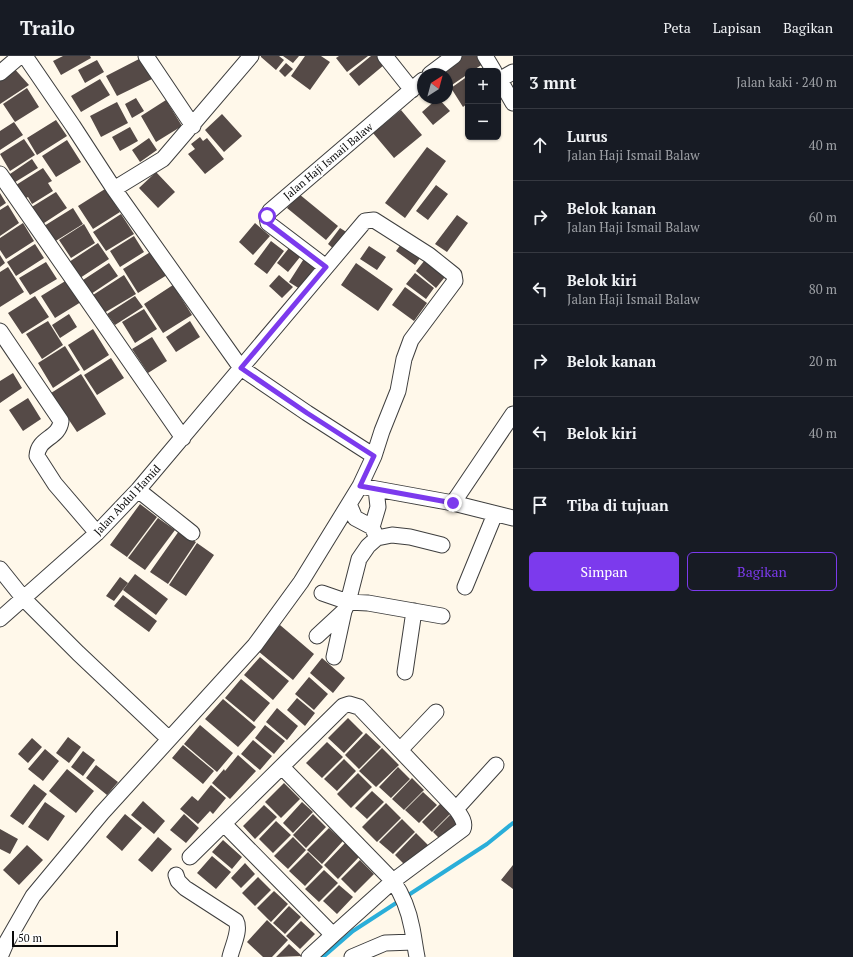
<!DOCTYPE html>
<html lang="id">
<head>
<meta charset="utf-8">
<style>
  :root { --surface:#171b24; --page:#20242c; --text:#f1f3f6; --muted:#9ea1a6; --line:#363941; --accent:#7c3aed }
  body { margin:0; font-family:"PT Serif",serif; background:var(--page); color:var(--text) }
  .controls { position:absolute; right:12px; top:12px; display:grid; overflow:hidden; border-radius:6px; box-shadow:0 1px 3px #0004 }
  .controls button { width:36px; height:36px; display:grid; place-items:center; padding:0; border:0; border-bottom:1px solid var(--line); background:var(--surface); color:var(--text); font:20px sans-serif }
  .compass { position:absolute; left:417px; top:12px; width:36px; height:36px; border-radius:50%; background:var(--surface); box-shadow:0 1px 3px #0004; rotate:36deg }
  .scale { position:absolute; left:12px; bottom:10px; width:106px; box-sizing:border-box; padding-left:4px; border:2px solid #0b0b0b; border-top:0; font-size:11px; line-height:14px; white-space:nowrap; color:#0b0b0b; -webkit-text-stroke:3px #fff; paint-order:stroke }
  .stop { position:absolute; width:12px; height:12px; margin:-9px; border:3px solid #7c3aed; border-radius:50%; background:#fff }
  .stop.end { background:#7c3aed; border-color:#fff; box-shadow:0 1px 4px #0008 }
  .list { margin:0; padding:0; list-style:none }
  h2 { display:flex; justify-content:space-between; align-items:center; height:52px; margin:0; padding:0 16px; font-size:17px }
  h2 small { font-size:13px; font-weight:400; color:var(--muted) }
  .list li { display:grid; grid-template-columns:26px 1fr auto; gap:12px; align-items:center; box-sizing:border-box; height:72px; padding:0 16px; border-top:1px solid var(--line) }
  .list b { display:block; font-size:15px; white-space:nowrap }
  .list p { margin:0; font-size:13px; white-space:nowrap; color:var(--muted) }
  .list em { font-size:13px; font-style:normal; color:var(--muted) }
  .actions { display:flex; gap:8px; padding:12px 16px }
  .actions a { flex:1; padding:9px 0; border:1px solid var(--accent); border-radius:6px; text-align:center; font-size:14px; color:var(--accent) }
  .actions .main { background:var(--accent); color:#fff }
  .icon { flex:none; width:22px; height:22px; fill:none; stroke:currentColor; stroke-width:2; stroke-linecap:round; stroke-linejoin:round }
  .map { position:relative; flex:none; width:513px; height:901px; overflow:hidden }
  header { display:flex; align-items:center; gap:24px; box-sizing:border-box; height:56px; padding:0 20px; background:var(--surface); border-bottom:1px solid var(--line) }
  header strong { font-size:19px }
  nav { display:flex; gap:22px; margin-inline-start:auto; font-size:14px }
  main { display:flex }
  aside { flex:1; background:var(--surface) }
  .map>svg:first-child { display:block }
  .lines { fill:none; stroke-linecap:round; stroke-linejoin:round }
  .stream { stroke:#2aaed9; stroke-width:4 }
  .building { fill:#554a47 }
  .minor-casing { stroke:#3e3e3e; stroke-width:17 }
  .minor { stroke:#fff; stroke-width:15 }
  .route { stroke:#7c3aed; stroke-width:5 }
  .labels { text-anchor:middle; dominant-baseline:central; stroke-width:4; stroke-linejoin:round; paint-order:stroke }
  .street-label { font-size:11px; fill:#0b0b0b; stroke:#fff }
</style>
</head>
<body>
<header>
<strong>Trailo</strong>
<nav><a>Peta</a><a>Lapisan</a><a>Bagikan</a></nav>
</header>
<main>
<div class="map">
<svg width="513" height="901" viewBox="0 0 513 901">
  <rect width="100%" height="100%" fill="#fff8ea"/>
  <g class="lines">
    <path class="stream" d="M323,901L353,875L487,788L513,767"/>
  </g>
  <path class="building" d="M63,0H90L91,2L61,19L53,5Z
    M261,0H279L284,4L276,14L261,1Z
    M283,0H299L293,7Z
    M305,0H321L330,6L310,34L291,20Z
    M339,0H368L347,16L336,2Z
    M371,0H377L384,9L359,30L349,18Z
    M457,0H477L483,8L472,15H468V18L449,31L447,28V18H440Z
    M141,2L152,23L117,40L106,20Z
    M97,4L104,16L85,27L78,14Z
    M286,7L293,13L285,21L279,15Z
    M12,10L29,29L0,48V21Z
    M468,20V47L463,51L451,32Z
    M100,23L110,39L81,56L71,40Z
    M27,32L39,51L15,66L3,48Z
    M136,42L144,55L132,62L125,48Z
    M438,42L450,55L433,69L422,56Z
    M166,44L182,70L156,86L141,60Z
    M117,46L128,67L101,81L90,60Z
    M401,54L422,79L394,102L373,77Z
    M222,58L242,80L224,96L205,74Z
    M56,64L67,80L37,99L27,82Z
    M14,66L23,79L0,94V75Z
    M130,71L138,85L120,95L112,81Z
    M200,81L203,85L207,82L224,103L205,118L188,98L195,93L191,88Z
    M149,82L157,94L140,106L132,94Z
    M24,83L35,99L10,115L0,98Z
    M67,84L81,106L56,121L42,100Z
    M427,91L446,105L405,162L385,147Z
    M32,103L38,112L12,128L7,120Z
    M43,112L52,125L48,127L53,135L32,148L28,141L24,143L16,129Z
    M156,116L175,136L158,152L139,132Z
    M436,129L448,138L428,164L416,155Z
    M105,133L120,156L93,173L78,150Z
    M56,136L67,152L41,169L30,152Z
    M0,137L6,147L0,151Z
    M299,138L338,170L326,184L287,152Z
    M8,149L19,167L0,180V154Z
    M73,152L83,168L54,186L44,170Z
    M121,158L134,178L106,195L93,176Z
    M457,159L468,167L447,196L435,188Z
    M23,167L34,185L6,203L0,194V182Z
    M255,167L270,180L253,199L239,186Z
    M84,168L95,187L71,202L59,184Z
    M340,172L348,177L335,194L328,188Z
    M134,180L144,196L120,211L110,195Z
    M404,184L423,198L415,209L396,195Z
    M271,185L284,195L267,218L254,208Z
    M98,187L109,203L80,222L69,206Z
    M293,187L304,196L288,216L277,207Z
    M35,188L44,202L16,220L7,206Z
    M369,190L386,201L377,214L360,203Z
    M152,195L167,219L138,237L123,213Z
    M0,199L5,207L0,211Z
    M429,199L449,216L436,232L416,215Z
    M305,201L317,208L300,233L289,226Z
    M46,206L57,223L30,239L19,222Z
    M109,207L118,220L91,238L83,224Z
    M356,207L393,233L378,255L341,229Z
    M8,211L24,236L0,251V216Z
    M415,217L434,232L426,243L406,228Z
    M124,219L136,238L104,257L93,239Z
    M279,219L293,231L282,242L269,230Z
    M67,224L81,246L55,262L41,240Z
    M173,229L192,259L163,277L144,248Z
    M405,231L427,247L414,265L392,249Z
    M35,240L49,261L22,278L8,257Z
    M135,240L143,251L115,269L107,258Z
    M144,253L157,273L135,287L122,266Z
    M69,258L77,271L60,282L52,269Z
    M48,265L63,289L42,303L26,278Z
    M190,265L200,281L176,296L166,281Z
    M93,273L109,299L84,315L68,289Z
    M152,281L167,305L148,317L132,293Z
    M65,290L80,314L53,332L38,307Z
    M111,302L124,322L97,339L84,319Z
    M13,317L22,332L0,347V325Z
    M81,318L106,358L77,376L51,337Z
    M28,342L41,363L23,375L9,354Z
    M140,448L157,461L127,501L110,489Z
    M158,462L175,474L145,514L128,502Z
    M179,475L196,486L168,528L150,516Z
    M197,487L214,499L186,540L169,529Z
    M135,518L168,543L156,559L123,534Z
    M120,521L128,527L114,545L106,540Z
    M123,539L157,565L149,576L114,550Z
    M280,569L314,598L293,624L258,595Z
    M260,601L289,625L273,644L244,619Z
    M322,602L345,622L333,637L310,617Z
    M309,621L328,638L314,654L295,638Z
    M241,623L270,647L254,666L225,642Z
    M297,642L315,657L305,670L287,654Z
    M223,643L256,671L238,691L205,663Z
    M277,652L298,670L287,684L266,666Z
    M348,662L363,677L344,697L328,682Z
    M200,669L233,697L217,716L184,688Z
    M265,669L285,685L274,698L255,682Z
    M366,677L381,691L359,713L345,699Z
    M68,681L81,691L69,707L56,697Z
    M32,682L42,691L28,707L18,698Z
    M253,684L272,700L260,714L241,698Z
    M327,686L343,701L322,722L306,707Z
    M183,689L214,715L203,728L172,702Z
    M382,692L399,709L376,731L359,715Z
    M45,693L59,705L43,725L28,713Z
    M83,695L95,704L83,720L71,711Z
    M238,699L256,715L230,743L212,727L224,713L225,715Z
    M344,703L356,715L337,735L324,723Z
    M96,709L118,726L107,739L86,722Z
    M398,711L410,723L391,742L379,731Z
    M67,713L94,735L76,757L49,735Z
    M358,717L372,731L351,752L337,738Z
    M412,722L424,734L404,754L392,743Z
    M284,727L300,743L281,762L265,746Z
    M34,728L47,738L23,769L10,760Z
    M211,729L226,742L213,758L210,755L198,768L180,753L192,740L198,745Z
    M372,735L384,746L367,763L355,752Z
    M423,736L437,749L419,767L405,754Z
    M143,745L165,765L154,778L131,759Z
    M45,746L65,760L48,785L28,771Z
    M302,746L313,756L293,777L283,767Z
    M386,747L401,762L377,786L362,771Z
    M441,747L451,757L432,776L422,766Z
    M264,749L277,761L255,783L243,770Z
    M125,758L142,772L122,795L106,781Z
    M184,758L199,772L186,787L170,774Z
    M313,758L326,771L306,792L293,779Z
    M450,759L461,769L444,787L433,776Z
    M402,763L415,776L393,798L379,786Z
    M276,765L291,779L273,797L259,783Z
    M329,772L343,785L322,808L307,794Z
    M0,773L18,783L10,798L0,793Z
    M416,777L430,791L409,813L395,799Z
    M158,781L172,793L152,816L138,804Z
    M293,781L306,794L288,813L274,800Z
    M223,784L242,801L232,813L212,796Z
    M345,787L359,801L338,823L324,809Z
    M27,789L43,804L19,829L3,814Z
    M308,796L323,811L305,830L289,815Z
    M212,800L231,816L216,833L197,817Z
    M360,804L374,818L355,837L341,823Z
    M245,807L255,818L241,832L231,822Z
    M513,809V833L501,824Z
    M324,814L338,827L319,846L305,833Z
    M258,821L271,834L255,850L242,837Z
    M339,829L353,841L337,858L323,845Z
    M274,835L288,848L271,866L257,852Z
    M289,850L301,861L285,878L273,867Z
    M267,864L288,884L272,901H263L247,886Z
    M301,865L315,878L300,893L286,880Z
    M289,888L302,900L276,901Z"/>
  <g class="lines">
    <g class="minor-casing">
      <path id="minor" d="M25,0L73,70L114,133L241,312L307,357L374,400
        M146,0L193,70
        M385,0L412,34
        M485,0L494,15
        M0,17L20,0
        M430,18L454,0
        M498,21L513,47
        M499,24L513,16
        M0,118L183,382
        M114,133L163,103L251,0
        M326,211L268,167L267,160L270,155L423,24
        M0,275L61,365C59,383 38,381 37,400L55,428L97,477
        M360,430L453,447L513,462
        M376,433L378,451L372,471L377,482
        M138,434L192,477
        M453,447L513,358
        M349,448L355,462L372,471
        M0,513L24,543L78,597L169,683
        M465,531L495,458
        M322,537L348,546L368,547L442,560
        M0,563L97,477L138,434L365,165L374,164L429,199L454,219L455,225L411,284L404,303L398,335L382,375L374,400L360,430L301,526L255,589L102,757L33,840L6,887L0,901
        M317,580L344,555
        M334,601L344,555L348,546L359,503L368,490L377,482L392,479L410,481L442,489
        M405,616L414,555
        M400,694L436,656
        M282,711L393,825C402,838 409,856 412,872C414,882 415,891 417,901
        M456,753L496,709
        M224,768L333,879L309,901
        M190,801L343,650L349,648L359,651L456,753C460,759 466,766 463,773L393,825L333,879
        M176,819L178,825L185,832L236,865C241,874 232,891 230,901
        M352,901L385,887L414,886"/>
    </g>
    <use href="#minor" class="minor"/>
  </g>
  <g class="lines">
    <path class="route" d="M267,160L268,167L326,211L241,312L307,357L374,400L360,430L453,447"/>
  </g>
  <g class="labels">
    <g class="street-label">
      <text transform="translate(328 105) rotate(-40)">Jalan Haji Ismail Balaw</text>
      <text transform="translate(127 444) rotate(-47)">Jalan Abdul Hamid</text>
    </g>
  </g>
</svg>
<div class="controls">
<button>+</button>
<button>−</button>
</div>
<svg class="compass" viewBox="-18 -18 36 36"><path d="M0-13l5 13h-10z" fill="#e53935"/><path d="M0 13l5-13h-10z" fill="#9ea1a6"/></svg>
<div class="scale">50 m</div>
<div class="stop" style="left:267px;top:160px"></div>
<div class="stop end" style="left:453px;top:447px"></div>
</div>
<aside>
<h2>3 mnt<small>Jalan kaki · 240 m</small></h2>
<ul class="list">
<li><svg class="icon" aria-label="ahead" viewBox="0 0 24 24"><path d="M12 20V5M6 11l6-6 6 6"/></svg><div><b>Lurus</b><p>Jalan Haji Ismail Balaw</p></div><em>40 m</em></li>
<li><svg class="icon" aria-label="right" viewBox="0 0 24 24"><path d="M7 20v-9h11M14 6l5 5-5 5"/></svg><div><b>Belok kanan</b><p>Jalan Haji Ismail Balaw</p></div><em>60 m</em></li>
<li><svg class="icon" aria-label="left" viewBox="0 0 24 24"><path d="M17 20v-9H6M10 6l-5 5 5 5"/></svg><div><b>Belok kiri</b><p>Jalan Haji Ismail Balaw</p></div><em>80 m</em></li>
<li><svg class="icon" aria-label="right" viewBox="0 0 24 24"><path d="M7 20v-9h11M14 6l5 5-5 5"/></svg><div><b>Belok kanan</b></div><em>20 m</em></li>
<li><svg class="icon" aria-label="left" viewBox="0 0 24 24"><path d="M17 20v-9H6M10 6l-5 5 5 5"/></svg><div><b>Belok kiri</b></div><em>40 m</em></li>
<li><svg class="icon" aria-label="arrive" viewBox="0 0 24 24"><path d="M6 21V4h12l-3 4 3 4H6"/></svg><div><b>Tiba di tujuan</b></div></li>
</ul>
<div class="actions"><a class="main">Simpan</a><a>Bagikan</a></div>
</aside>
</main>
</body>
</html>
